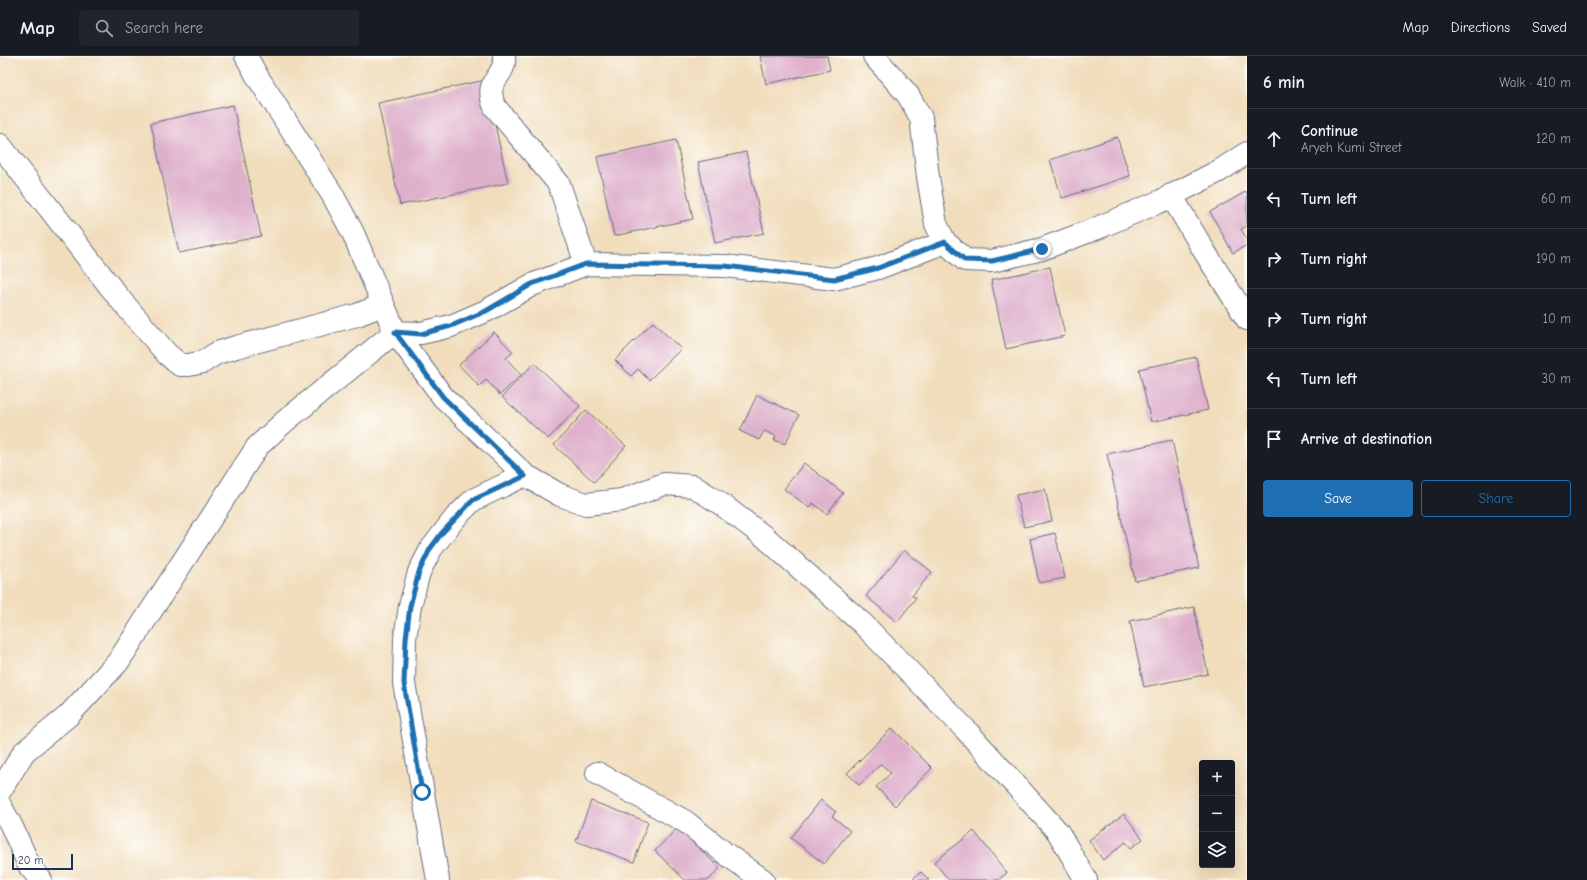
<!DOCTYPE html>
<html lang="en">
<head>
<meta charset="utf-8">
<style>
  :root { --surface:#171b24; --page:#20242c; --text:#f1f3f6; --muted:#9ea1a6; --line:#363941; --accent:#1f6fb2 }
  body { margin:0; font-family:"Comic Neue",sans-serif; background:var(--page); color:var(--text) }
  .controls { position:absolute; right:12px; bottom:12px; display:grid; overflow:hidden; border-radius:4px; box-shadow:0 4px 16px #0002 }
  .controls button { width:36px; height:36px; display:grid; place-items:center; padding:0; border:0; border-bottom:1px solid var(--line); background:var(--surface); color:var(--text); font:20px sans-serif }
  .scale { position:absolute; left:12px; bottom:10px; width:61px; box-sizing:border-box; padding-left:4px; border:2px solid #1b2f5e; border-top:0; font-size:11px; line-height:14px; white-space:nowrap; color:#1b2f5e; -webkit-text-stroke:3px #fdfcf7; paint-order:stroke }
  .stop { position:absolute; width:12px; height:12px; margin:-9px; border:3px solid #1f6fb2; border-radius:50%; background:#fff }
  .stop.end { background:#1f6fb2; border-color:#fff; box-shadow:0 1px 4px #0008 }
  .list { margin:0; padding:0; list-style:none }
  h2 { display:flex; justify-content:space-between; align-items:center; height:52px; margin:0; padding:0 16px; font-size:17px }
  h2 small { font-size:13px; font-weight:400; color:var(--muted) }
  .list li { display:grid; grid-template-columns:26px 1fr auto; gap:12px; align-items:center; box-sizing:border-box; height:60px; padding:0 16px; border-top:1px solid var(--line) }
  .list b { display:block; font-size:15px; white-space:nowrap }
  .list p { margin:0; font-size:13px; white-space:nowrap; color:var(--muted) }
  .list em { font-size:13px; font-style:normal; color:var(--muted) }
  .actions { display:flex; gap:8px; padding:12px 16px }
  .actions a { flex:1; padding:9px 0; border:1px solid var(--accent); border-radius:4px; text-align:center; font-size:14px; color:var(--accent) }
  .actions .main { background:var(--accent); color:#fff }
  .icon { flex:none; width:22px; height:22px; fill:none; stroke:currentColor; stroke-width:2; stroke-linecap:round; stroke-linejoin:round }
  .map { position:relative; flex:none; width:1247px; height:824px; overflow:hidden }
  header { display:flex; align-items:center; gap:24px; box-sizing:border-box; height:56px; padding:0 20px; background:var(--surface); border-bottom:1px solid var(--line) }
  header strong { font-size:19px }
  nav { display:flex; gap:22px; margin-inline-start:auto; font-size:14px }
  .search { width:280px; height:36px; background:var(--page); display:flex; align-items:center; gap:10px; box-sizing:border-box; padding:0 14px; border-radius:4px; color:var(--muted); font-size:15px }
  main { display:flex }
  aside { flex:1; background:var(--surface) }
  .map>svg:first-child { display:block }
  .building { fill:#deb0cc }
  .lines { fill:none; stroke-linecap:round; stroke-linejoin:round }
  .minor-casing { stroke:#666c7f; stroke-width:24 }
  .minor { stroke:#fff; stroke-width:22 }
  .route { stroke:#1f6fb2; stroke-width:5 }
</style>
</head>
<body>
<header>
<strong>Map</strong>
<div class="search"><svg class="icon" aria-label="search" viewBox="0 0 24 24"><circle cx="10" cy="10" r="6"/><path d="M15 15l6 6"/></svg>Search here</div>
<nav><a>Map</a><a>Directions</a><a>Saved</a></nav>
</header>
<main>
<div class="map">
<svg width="1247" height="824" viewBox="0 0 1247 824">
  <rect width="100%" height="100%" fill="#fdfcf7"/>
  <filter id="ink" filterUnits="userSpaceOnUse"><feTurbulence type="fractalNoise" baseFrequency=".025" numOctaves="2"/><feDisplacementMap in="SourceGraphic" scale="8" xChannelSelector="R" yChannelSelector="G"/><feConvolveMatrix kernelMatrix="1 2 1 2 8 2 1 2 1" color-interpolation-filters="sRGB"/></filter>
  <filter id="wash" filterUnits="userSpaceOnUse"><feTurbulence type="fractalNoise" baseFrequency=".012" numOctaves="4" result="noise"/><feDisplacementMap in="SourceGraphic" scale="16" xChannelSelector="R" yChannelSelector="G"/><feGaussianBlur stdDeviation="0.9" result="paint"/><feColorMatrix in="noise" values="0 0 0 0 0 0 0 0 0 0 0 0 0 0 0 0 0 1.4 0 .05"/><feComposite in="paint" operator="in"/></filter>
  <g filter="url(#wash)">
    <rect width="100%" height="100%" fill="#f1ddbc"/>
    <g id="blocks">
      <path class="building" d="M760,0H827L830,14L766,28Z
        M485,24L508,127L400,149L378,47Z
        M233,49L261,180L179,197L151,67Z
        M1117,81L1130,120L1062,142L1050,104Z
        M676,84L693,163L614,180L597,101Z
        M746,96L764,177L715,187L698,106Z
        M1247,135V170L1241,173L1247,183V189L1233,197L1210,156Z
        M1050,211L1065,280L1006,293L991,224Z
        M653,266L681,293L649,324L638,313L631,320L615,304Z
        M494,276L513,296L506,302L521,319L500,339L486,324L479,330L459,309Z
        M1196,301L1208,354L1151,366L1139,313Z
        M534,307L580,350L548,383L502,341Z
        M757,339L799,359L785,388L774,384L776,380L764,375L759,384L740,375Z
        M586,354L626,390L594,426L554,389Z
        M1172,384L1199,512L1135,525L1107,398Z
        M804,407L843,437L827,458L813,447L810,452L784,433Z
        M1045,433L1052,465L1024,471L1016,439Z
        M1055,477L1065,522L1039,527L1030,483Z
        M904,494L932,516L912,540L916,542L897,566L866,540Z
        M1194,551L1208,618L1144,631L1130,565Z
        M892,672L932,712L895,750L876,731L891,717L881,708L859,729L847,717Z
        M821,744L836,756L832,760L850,775L824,808L791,782Z
        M591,745L648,766L634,806L576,785Z
        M1124,758L1143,783L1131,792L1126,786L1103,804L1089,784Z
        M677,772L720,812L709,824H685L655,795Z
        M974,775L1007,817L998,824H949L934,806Z
        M921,816L929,824H912Z"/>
    </g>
  </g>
  <g filter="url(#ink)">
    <use href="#blocks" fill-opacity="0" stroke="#666c7f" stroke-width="1"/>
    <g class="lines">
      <g class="minor-casing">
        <path id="minor" d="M246,0L257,20L332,138L353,177L395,276L443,341L525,419L560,439L586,448L622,444L664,428L693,430L721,448L766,482L863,568L965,673L1058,776L1086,824
          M874,0L908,39L921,62L928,121L936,168L945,186L965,204L992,205L1042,193L1095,173L1161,145L1219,115L1247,97
          M0,89L119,242L167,298L180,309H189L203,306L217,297L236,291L357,259L382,249
          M1171,139L1206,198L1247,263
          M586,208L725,210L834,223L878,212L945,186
          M597,717L686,766L726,798L763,824
          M0,735L24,696L68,660L118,606L257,391L284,366L395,276L421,277L451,270L486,255L532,229L586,208L559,128L495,51C482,23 507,22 504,0
          M0,749L11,769L30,811L41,824
          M438,824L404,627L405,583L410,550L419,516L431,493L455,462L473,444L525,419"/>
      </g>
      <use href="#minor" class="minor"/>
    </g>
  </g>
  <g class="lines" filter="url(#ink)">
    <path class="route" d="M422,736L404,627L406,583L410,550L419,516L430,493L441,478L473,444L525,420L443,341L395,276L421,278L451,270L486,255L532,228L586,208L725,210L834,223L878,212L945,186L965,204L992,205L1042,193"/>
  </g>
</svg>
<div class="controls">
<button>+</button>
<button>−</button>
<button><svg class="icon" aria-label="layers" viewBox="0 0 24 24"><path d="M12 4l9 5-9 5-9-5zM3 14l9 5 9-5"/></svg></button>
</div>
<div class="scale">20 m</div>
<div class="stop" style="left:422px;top:736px"></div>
<div class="stop end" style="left:1042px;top:193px"></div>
</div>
<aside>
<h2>6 min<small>Walk · 410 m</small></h2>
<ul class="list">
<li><svg class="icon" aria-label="ahead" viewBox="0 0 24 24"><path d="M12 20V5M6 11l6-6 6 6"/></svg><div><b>Continue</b><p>Aryeh Kumi Street</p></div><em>120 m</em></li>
<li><svg class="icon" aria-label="left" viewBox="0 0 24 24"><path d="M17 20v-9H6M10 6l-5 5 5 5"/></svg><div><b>Turn left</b></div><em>60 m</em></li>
<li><svg class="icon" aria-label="right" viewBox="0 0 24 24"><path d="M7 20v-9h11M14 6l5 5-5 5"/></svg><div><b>Turn right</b></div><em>190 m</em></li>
<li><svg class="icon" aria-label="right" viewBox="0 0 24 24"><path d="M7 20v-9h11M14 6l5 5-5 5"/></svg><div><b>Turn right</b></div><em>10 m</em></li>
<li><svg class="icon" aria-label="left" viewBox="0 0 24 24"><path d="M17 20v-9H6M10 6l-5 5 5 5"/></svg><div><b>Turn left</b></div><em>30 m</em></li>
<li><svg class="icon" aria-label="arrive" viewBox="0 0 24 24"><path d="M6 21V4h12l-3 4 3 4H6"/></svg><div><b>Arrive at destination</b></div></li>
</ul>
<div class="actions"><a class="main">Save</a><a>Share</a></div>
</aside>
</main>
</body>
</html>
